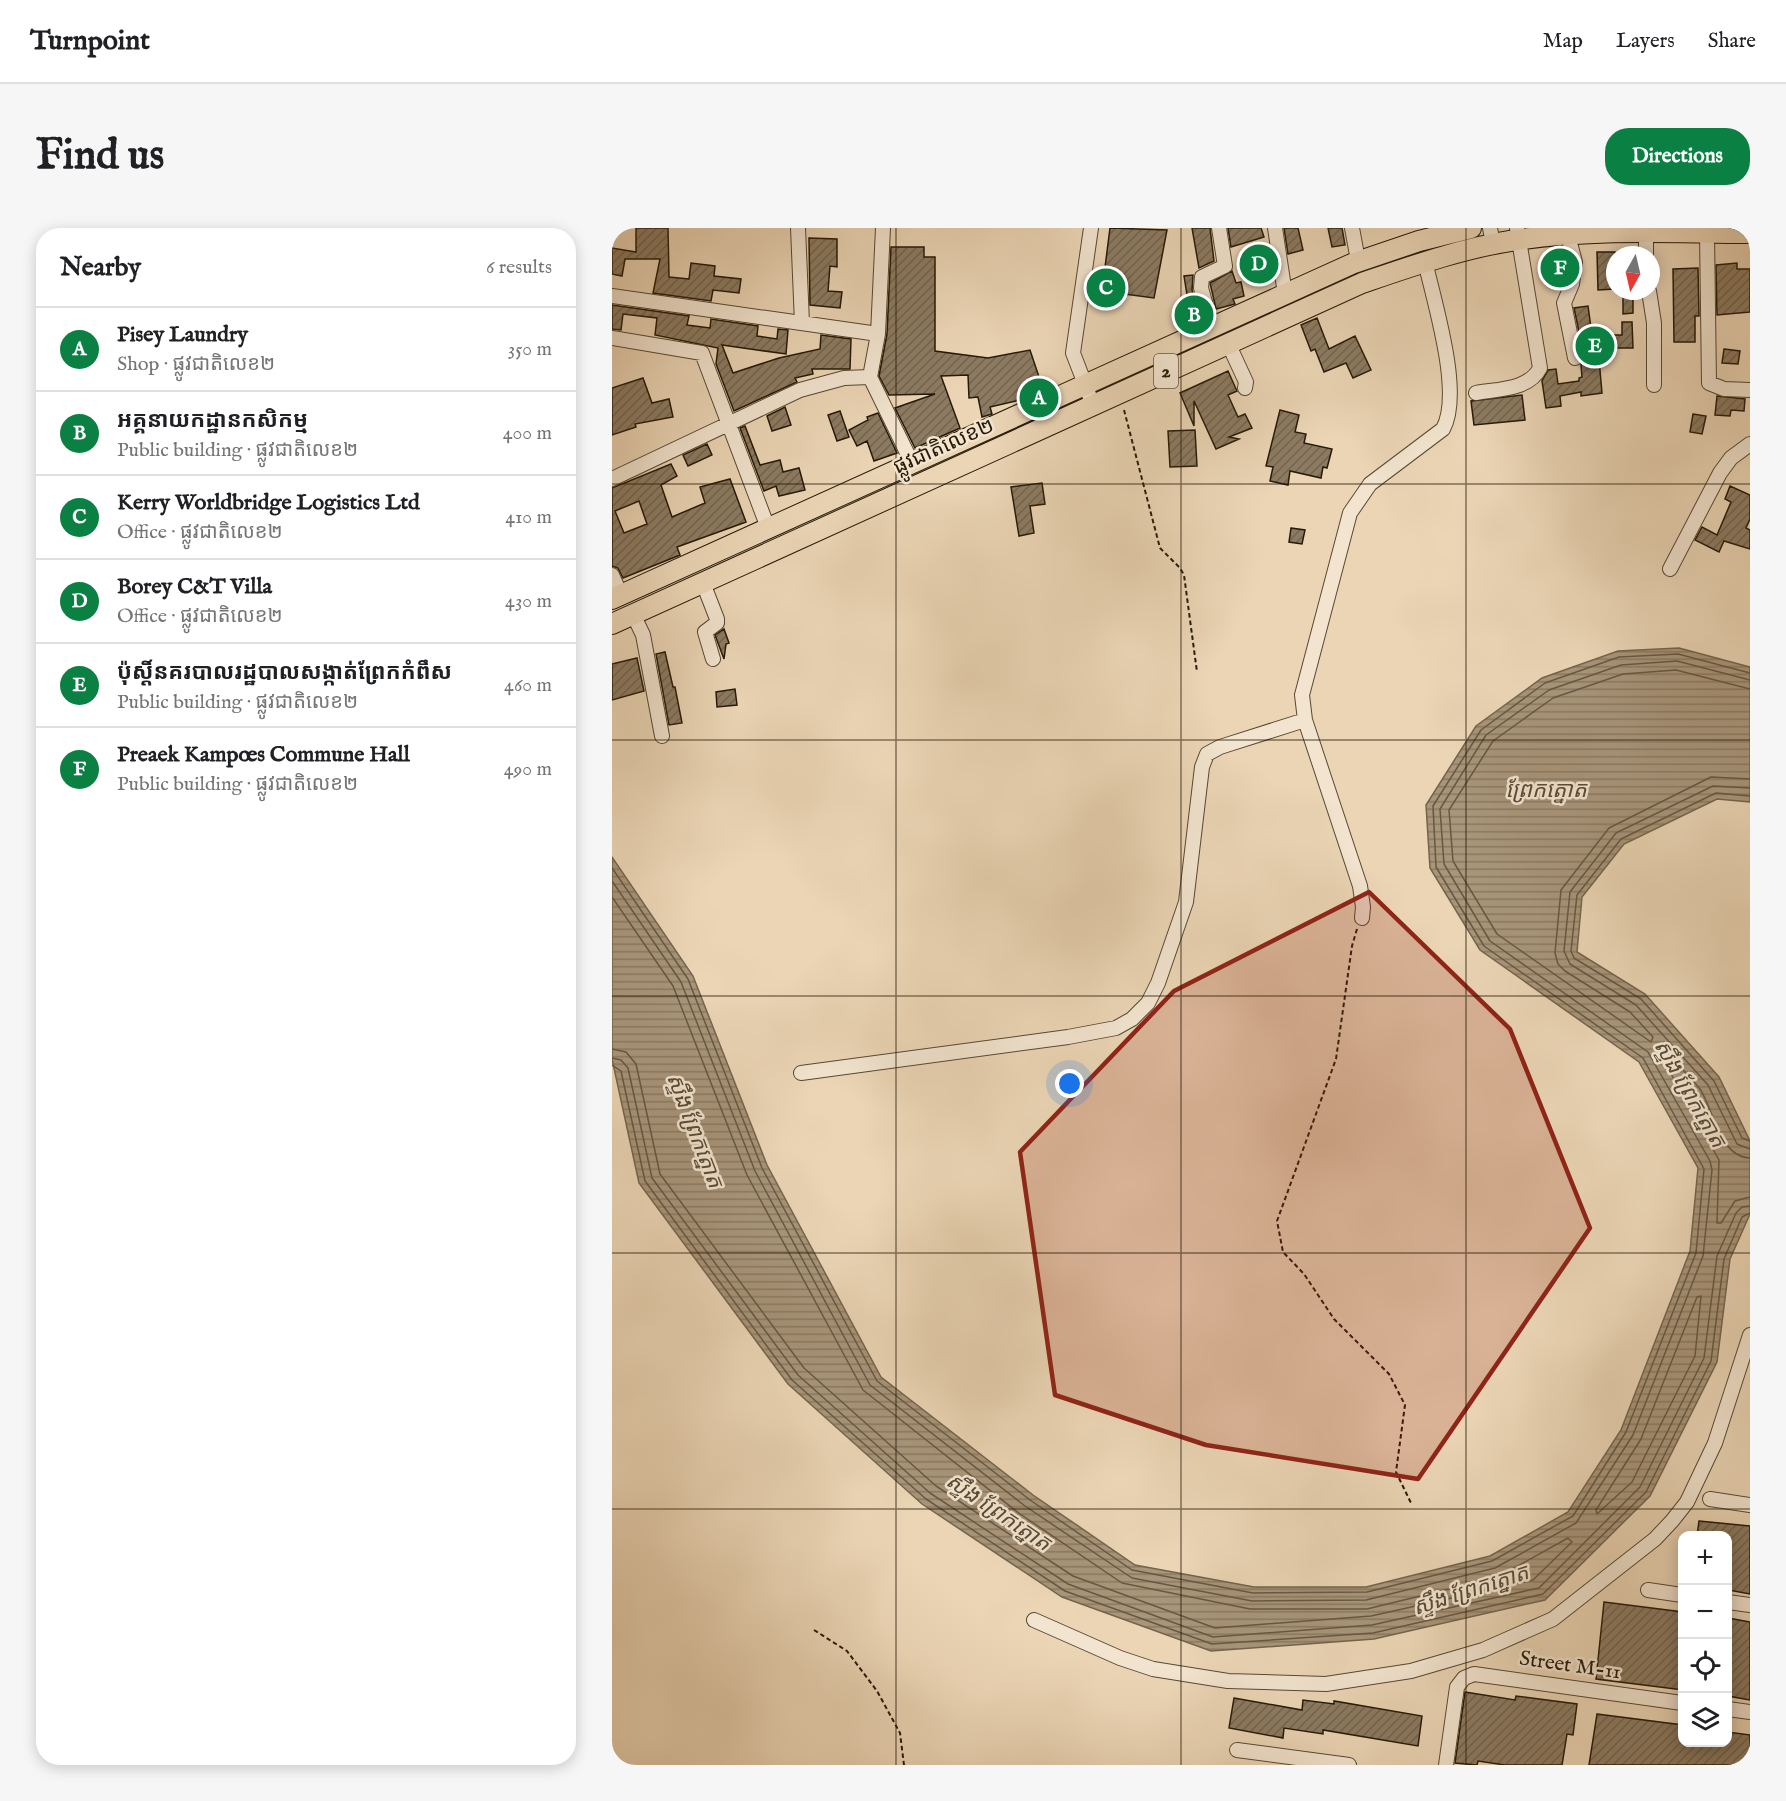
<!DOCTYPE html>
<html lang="en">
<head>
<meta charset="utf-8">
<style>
  :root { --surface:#fff; --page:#f6f6f6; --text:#202124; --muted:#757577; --line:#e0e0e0; --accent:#0b8043 }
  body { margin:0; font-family:"IM FELL English","Noto Sans Khmer",serif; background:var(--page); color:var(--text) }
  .controls { position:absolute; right:18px; bottom:18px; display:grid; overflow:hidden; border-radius:12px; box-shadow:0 3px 15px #0003 }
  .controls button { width:54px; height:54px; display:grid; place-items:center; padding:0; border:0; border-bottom:2px solid var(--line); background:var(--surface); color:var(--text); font:30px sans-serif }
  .compass { position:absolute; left:994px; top:18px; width:54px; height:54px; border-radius:50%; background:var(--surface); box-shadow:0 3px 15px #0003; rotate:188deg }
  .you { position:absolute; left:458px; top:856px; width:21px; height:21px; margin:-15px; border:4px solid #fff; border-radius:50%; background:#1a73e8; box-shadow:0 0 0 9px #1a73e833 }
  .badge { display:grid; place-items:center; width:39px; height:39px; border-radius:50%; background:var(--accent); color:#fff; font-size:20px; font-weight:700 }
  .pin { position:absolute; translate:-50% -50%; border:3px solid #fff; box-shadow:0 2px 6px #0006 }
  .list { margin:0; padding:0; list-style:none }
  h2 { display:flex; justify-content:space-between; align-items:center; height:78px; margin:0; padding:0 24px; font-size:26px }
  h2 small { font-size:20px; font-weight:400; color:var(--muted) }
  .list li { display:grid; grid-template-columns:39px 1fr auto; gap:18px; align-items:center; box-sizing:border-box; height:84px; padding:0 24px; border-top:2px solid var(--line) }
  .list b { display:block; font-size:22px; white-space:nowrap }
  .list p { margin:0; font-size:20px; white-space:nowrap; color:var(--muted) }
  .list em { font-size:20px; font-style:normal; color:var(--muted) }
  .icon { flex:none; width:33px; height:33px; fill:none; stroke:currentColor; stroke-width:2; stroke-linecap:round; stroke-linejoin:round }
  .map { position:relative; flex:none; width:1138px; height:1537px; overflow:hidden; border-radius:24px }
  header { display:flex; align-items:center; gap:36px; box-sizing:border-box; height:84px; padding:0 30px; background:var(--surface); border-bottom:2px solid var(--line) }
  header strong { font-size:28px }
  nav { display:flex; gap:33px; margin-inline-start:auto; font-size:21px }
  .intro { display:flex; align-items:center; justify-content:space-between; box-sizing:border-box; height:144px; padding:0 36px }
  h1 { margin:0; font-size:42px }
  .button { padding:15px 27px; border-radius:24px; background:var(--accent); color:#fff; font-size:21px; font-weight:700 }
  main { display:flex; gap:36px; padding:0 36px }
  aside { flex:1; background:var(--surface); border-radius:24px; box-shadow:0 3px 15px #0003 }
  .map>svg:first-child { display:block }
  .water { fill:url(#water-rules); stroke:#74644c; stroke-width:1.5 }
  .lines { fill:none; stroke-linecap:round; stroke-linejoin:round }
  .shore { stroke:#675841; stroke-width:1.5 }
  .building { fill:url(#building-hatch); stroke:#261a08; stroke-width:1.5; fill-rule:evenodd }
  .minor-casing { stroke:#574933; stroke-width:16 }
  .highway-casing { stroke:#261a08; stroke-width:22 }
  .path { stroke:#261a08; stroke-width:2; stroke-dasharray:4.5 3; stroke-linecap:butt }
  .minor { stroke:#f2e4cf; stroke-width:14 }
  .highway { stroke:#ebd5b5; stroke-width:20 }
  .marked { fill:#8f2418; fill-opacity:0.2; stroke:#8f2418; stroke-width:4.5; stroke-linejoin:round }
  .grid { fill:none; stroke:#261a08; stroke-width:1.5; stroke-opacity:0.55 }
  .labels { text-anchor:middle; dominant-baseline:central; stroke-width:5; stroke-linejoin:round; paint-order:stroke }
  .shield { fill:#f2e4cf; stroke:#635744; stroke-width:1.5 }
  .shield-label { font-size:20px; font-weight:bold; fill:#261a08 }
  .street-label { font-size:21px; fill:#261a08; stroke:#f2e4cf }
  .water-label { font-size:22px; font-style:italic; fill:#5a4b36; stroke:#f2e4cf }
</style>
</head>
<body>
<header>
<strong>Turnpoint</strong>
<nav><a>Map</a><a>Layers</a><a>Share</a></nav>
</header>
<div class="intro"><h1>Find us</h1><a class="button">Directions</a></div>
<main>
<aside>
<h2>Nearby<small>6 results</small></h2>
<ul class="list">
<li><span class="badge">A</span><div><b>Pisey Laundry</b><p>Shop · ផ្លូវជាតិលេខ២</p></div><em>350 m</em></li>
<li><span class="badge">B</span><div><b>អគ្គនាយកដ្ឋានកសិកម្ម</b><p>Public building · ផ្លូវជាតិលេខ២</p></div><em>400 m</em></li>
<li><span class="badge">C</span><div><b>Kerry Worldbridge Logistics Ltd</b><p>Office · ផ្លូវជាតិលេខ២</p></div><em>410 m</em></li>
<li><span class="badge">D</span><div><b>Borey C&amp;T Villa</b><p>Office · ផ្លូវជាតិលេខ២</p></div><em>430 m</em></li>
<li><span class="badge">E</span><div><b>ប៉ុស្តិ៍នគរបាលរដ្ឋបាលសង្កាត់ព្រែកកំពឹស</b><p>Public building · ផ្លូវជាតិលេខ២</p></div><em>460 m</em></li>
<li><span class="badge">F</span><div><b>Preaek Kampœs Commune Hall</b><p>Public building · ផ្លូវជាតិលេខ២</p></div><em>490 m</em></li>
</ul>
</aside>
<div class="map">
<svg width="1138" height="1537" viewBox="0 0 1138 1537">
  <defs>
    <pattern id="water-rules" width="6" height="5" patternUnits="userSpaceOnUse" patternTransform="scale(1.5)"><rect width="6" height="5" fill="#a8957a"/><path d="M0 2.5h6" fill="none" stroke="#897962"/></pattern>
    <pattern id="building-hatch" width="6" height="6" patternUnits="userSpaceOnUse" patternTransform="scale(1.5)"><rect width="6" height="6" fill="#8c7b62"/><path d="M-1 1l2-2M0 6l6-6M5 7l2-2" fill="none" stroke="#72644f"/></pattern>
  </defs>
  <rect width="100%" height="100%" fill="#ebd5b5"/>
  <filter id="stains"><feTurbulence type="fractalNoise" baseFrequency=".00333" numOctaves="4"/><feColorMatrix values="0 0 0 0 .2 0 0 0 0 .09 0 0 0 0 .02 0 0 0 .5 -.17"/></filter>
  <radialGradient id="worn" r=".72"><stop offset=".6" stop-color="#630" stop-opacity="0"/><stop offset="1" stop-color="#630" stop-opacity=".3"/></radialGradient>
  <path class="water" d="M1067,420L1138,439V574L1105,571L1012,616L970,669L965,724L1033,766L1107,849L1138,913V986L1118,1031L1105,1134L1038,1268L933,1372L762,1411L599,1423L450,1369L310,1276L176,1156L27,955L0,831V629L81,748L155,937L269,1149L421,1267L523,1337L642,1359H754L878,1328L956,1284L1009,1202L1078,1023L1086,940L1027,834L868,722L818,640L814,577L864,498L930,450L1006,423Z"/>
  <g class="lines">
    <path class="shore" d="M1138,461L1064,442L1011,446L941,470L881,513L837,582L841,633L885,706L1039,814L1041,809L1018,784L953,743L946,736L943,725L949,662L997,600L1099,549L1138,551
      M1138,560L1101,558L1004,605L958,664L952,723L958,736L1024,777L1096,857L1125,916L1138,921
      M1138,568L1104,565L1009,611L965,667L959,723L962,730L1029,771L1102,853L1130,910L1138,913
      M0,640L76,751L150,940L265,1153L418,1272L520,1342L641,1365L755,1364L880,1333L961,1288L1014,1204L1084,1025L1092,941L1031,830L872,718L824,639L821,578L869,502L933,455L1007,429L1066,426L1138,445
      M0,653L69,754L143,943L258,1157L413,1278L520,1350L640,1373L754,1372L883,1340L964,1295L1021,1207L1091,1028L1100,942L1098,933L1036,824L878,713L832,636L828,581L874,507L937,462L1009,437L1065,433L1138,452
      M0,669L61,758L135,947L251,1162L408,1286L510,1355L638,1381H755L886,1349L956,1310L960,1314L921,1352L759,1388L603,1400L461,1348L324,1258L192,1140L48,946L24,836L14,824L0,821
      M0,830L9,832L16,840L40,950L186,1147L318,1265L456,1356L601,1409L760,1397L927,1360L1028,1259L1092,1130L1105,1028L1124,985L1130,979L1138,978
      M0,837L9,843L33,953L180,1152L314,1271L453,1363L600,1416L761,1405L931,1366L1034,1264L1099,1133L1112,1031L1130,989L1138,985
      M1138,930C1107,929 1102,882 1088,861C1078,848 1064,835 1053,823H1049L1048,826L1107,932L1105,995H1109L1123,973L1138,969
      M1089,1068L1083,1128L1020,1254L985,1286L984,1282L1029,1211L1085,1069Z"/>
  </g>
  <path class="building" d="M24,0H56L57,49L77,51L79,35L103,38L102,48L129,51L127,65L101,62L99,73L41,65L48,31H13L10,48L0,46V20L24,24Z
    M498,0L555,2L542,70L490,63Z
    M580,0H598L602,33L587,40Z
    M616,0H649L652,9L619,19Z
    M672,0H686L691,22L676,26Z
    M716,0H730L733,17L720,19Z
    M197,10L225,11V39L218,38L216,63L230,64L228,80L198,77Z
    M279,19H312V29H323V123L376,130L418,122L431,161L422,163L423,166L412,171L378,179L380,186L370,189L366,169L357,170L356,147L329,148L348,200L303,220L283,180L323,166L277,167L267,148L275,106Z
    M985,24H1003V61L986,62Z
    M1125,35V41H1138V84L1105,87L1104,37Z
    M1086,40L1087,88H1083V114H1062L1061,41Z
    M620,43L624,55L629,54L632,68L621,71L623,76L604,81L598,55Z
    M581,47L580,62L588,90L579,92L572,48Z
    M1011,63H1021V85L1011,86Z
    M0,77L77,88L75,97L98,100L99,91L146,98L145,108L165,111L166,101L176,102L174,126L110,117L121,145L167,130L208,121L209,107L239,111L238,141H200L201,146L183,150L185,154L122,183L104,136L106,120L43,107L45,90L11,86L9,102L0,101Z
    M976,78L980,107H1010V94H1020L1021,120H986L990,165L969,168V164L948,168L949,178L934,180L930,153L936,142L944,141L946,156L967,153V150L970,149L969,137L972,128L962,80Z
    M705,90L717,121L743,108L759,142L741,150L734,135L712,144L703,121L699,123L689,97Z
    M1112,121L1128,123L1126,136L1110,135Z
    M616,143L625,163L616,167L626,189L633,186L640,200L617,209L627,211L604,221L582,173V198L568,165Z
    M31,150L40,175L57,171L61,189L23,196L24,199L0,207V160Z
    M910,167L913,192L862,197L859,173Z
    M1105,168L1133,171L1132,183L1119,182L1118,188L1103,187Z
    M173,179L179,197L160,203L155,188Z
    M668,182L687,187L683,204L694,206L692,215L720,221L715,240L711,239L709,250L678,243L676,257L658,253L661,239L654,238Z
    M228,183L237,209L225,213L216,187Z
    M266,185L285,225L262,233L255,213L245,218L237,202L256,192L255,189Z
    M1081,186L1094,188L1090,206L1078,204Z
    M133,198L148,237L168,232L171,244L187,240L193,262L167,268L164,258L152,263L128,200Z
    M583,202L585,238L558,239L556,203Z
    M95,216L100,227L76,238L71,227Z
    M59,236L65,248L49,257L60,289L93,275L88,259L118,251L134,294L65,319L68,327L11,350L6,340L0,338V260ZM27,273L35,296L12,305L3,283Z
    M430,255L433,276L418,278L422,305L407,308L399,259Z
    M1118,258L1138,267V291L1134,300L1138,302V321L1112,313L1107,324L1083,312L1090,299L1105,307L1119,274L1113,271Z
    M679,300L693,302L690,316L677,314Z
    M112,401L117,415L114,416L112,431L103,407Z
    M53,424L61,459H63L70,495L57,497L44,426Z
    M25,430L32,463L0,472V436Z
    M123,461L125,477L105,479L104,464Z
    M1087,1293L1138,1298V1366L1116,1362L1117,1308H1085Z
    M992,1374L1071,1384V1462L984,1451Z
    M1116,1390L1138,1394V1472L1116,1468Z
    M853,1464L903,1472L904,1468L965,1476L961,1507L955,1506L950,1537H893L866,1533L865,1537L843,1535Z
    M622,1470L690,1482L691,1472L722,1476V1473L810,1488L806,1518L711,1502V1506L672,1500L671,1510L617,1500Z
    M985,1486L1071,1497V1515H1116V1504L1138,1507V1537H977Z"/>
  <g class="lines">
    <g class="minor-casing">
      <path id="minor" d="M186,0L190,95
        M271,0L266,106L258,149L300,235
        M479,0L461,125L481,177
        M663,0L673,66
        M740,0L745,27L742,35
        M878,0L881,16
        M954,0L963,34L960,56L952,75L963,130
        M1095,5L1097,155L1112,161L1138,162
        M1034,27V5
        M1037,63L1042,95V157
        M0,68L266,106
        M600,99L589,60L590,49L613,38L607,0
        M0,110L90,125L156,300
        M616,115L634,154L633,160
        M864,165C886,161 917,162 928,140L905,0
        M0,251L188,162L232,150L258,149
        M1058,341L1108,245L1119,230L1138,216
        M0,347L9,367
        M91,355L105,391V395L93,404L101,431
        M21,386L31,407L50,508
        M750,690L751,679L748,658L693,492L690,467L738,285L758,256L831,201C851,165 822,74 813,33
        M189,845L456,809L504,800L520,791L536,775L546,755L574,674L590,539L595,526L608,519L693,492
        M1098,1271L1138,1277
        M1036,1362L1070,1367
        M1116,1374L1138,1377
        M422,1392L508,1430L541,1441L616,1453L714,1456L799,1443L871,1422L941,1391L1043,1311L1060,1293L1075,1274L1103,1215L1138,1107
        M1116,1481L1138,1484
        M625,1522L737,1537
        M834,1537L845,1459L852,1450L862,1446L1070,1475"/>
    </g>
    <g class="highway-casing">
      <path id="highway" d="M0,371L742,35L807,13L859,0
        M0,396L750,55C800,38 851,20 904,12C981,0 1061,5 1138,5"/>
    </g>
    <path class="path" d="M512,182L548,320L568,340L572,347L585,444
      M745,701L740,718L724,831L665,993L671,1024L692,1046L722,1091L777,1146L793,1177L784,1244L799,1275
      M202,1402L235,1423L265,1463L288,1505L292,1537"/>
    <use href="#minor" class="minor"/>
    <use href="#highway" class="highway"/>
  </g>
  <path class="marked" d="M757,664L898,801L978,1000L806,1251L594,1217L443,1167L408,924L562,763Z"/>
  <path class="grid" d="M284,0V1537M569,0V1537M854,0V1537M0,256H1138M0,512H1138M0,768H1138M0,1025H1138M0,1281H1138"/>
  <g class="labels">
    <rect class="shield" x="542" y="126" width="24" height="34" rx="4.5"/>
    <g class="shield-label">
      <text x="554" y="143">2</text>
    </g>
    <g class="street-label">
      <text transform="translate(332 219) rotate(-24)">ផ្លូវជាតិលេខ២</text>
      <text transform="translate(958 1438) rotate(8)">Street M-11</text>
    </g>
    <g class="water-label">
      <text x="934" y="563">ព្រែកត្នោត</text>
      <text transform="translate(1077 866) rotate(60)">ស្ទឹង ព្រែកត្នោត</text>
      <text transform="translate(82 903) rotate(69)">ស្ទឹង ព្រែកត្នោត</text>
      <text transform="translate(386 1285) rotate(34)">ស្ទឹង ព្រែកត្នោត</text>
      <text transform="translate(859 1363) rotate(-18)">ស្ទឹង ព្រែកត្នោត</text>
    </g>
  </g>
  <rect width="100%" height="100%" filter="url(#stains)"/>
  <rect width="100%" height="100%" fill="url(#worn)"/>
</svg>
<div class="controls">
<button>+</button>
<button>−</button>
<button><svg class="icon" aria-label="locate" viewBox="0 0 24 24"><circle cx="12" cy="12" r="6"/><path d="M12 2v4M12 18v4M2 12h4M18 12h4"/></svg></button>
<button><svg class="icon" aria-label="layers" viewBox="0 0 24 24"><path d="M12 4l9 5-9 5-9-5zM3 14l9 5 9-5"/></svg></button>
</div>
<svg class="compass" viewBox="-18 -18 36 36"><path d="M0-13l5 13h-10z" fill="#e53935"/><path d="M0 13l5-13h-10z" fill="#757577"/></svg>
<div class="you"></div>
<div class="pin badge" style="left:427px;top:170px">A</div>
<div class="pin badge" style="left:582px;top:87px">B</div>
<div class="pin badge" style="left:494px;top:60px">C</div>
<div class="pin badge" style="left:647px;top:36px">D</div>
<div class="pin badge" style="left:983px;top:118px">E</div>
<div class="pin badge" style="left:948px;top:40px">F</div>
</div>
</main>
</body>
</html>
